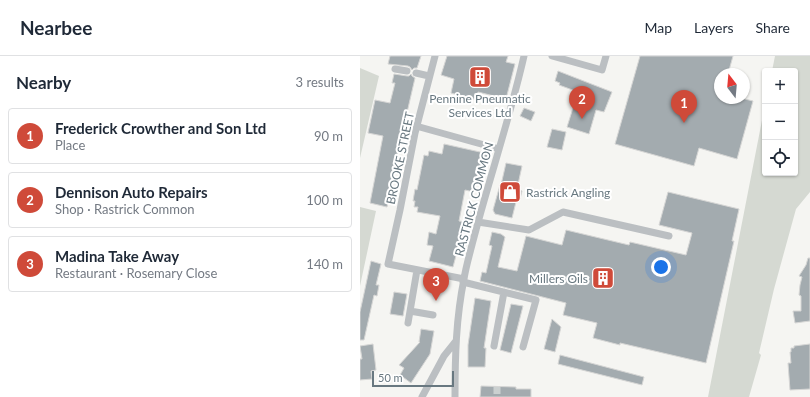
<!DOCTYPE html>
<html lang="en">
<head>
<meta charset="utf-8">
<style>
  :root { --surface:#fff; --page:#f6f6f7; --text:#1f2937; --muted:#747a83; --line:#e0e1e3; --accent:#cf4a39 }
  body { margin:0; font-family:Lato,sans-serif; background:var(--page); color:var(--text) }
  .controls { position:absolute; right:12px; top:12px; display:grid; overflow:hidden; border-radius:4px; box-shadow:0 1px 3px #0004 }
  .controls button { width:36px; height:36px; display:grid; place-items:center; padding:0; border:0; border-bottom:1px solid var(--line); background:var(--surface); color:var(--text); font:20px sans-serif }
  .compass { position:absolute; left:354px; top:12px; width:36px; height:36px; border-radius:50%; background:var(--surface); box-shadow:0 1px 3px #0004; rotate:344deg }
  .scale { position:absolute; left:12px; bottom:10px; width:82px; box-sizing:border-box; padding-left:4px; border:2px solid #687880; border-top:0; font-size:11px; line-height:14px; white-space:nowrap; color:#687880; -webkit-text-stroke:3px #fff; paint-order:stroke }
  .you { position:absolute; left:301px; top:211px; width:14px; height:14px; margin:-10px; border:3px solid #fff; border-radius:50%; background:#1a73e8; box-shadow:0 0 0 6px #1a73e833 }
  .badge { display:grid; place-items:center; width:26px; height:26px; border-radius:50%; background:var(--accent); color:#fff; font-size:13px; font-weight:700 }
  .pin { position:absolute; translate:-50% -33px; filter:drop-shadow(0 1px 2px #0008) }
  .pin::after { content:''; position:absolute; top:21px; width:14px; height:12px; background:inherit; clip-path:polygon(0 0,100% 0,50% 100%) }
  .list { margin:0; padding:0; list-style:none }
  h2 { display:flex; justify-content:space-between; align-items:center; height:52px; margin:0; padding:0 16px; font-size:17px }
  h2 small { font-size:13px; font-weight:400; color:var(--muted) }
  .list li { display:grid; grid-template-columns:26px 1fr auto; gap:12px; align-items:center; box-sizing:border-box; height:56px; margin:0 8px 8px; padding:0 8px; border:1px solid var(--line); border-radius:4px }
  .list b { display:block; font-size:15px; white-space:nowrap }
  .list p { margin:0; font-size:13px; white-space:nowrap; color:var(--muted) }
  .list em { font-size:13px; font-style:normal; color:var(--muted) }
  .icon { flex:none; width:22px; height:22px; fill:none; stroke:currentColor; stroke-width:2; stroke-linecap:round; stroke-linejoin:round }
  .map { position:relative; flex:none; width:450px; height:341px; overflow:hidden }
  header { display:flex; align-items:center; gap:24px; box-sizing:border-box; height:56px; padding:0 20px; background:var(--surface); border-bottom:1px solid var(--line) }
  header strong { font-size:19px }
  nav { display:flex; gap:22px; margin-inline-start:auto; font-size:14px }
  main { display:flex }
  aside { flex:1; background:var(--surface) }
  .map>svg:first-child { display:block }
  .green { fill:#d5d9d2 }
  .building { fill:#a3abaf; stroke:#d6d6d5 }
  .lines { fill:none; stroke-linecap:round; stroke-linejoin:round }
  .minor-tunnel { stroke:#cbd0d0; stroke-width:7; stroke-dasharray:7 3.5; stroke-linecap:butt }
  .minor { stroke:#bbbfc2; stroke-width:7 }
  .labels { text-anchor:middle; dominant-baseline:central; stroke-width:4; stroke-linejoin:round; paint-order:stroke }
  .poi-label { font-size:12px; fill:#687880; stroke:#fff }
  .street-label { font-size:12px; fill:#687880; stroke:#fff }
</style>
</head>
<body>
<header>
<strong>Nearbee</strong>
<nav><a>Map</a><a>Layers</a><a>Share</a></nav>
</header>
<main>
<aside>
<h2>Nearby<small>3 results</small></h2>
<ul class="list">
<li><span class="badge">1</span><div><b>Frederick Crowther and Son Ltd</b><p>Place</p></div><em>90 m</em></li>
<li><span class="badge">2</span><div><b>Dennison Auto Repairs</b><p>Shop · Rastrick Common</p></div><em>100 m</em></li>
<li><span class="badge">3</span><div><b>Madina Take Away</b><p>Restaurant · Rosemary Close</p></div><em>140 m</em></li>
</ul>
</aside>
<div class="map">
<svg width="450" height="341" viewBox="0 0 450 341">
  <rect width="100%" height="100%" fill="#f5f5f2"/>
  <path class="green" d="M415,0H450V136L436,153L414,233L399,297L401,299L389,341H348L405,49V117H435V15H412Z
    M0,12L19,20L0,102Z
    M0,151L16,155L0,230Z"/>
  <path class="building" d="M30,0H61L57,12H54L52,14L50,11L48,10L28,8Z
    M87,0H148L146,6L155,8L146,43L118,36L116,44L91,37L94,23L81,19Z
    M280,0H373L368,18H360V42H381L393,45L377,103L339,92L334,110L255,88Z
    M198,15L252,36L244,56L236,54L229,78L207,71L218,36L199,29L200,27L195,25Z
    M34,18L47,20H49L51,18L52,20L55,22L46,61H45L27,151L10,147L23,80L8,77L15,44L30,47L35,27H32Z
    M164,52L175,56L171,65L160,60Z
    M192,73L206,76L202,94L187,91Z
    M84,88L129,98L125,112H119L114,136L105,134L99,165L105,166L93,211L69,205L73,190L67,189L69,176L76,178L80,160L57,156L58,151H54L55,145H53L55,133L57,134L64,99L68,100L69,95L82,98Z
    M146,107L162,110L157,133L162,135L160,143L157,142L152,162L135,158L133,154L140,129H141Z
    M308,136L379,153L372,185H374L346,307L260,287V289L233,282L237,267L203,259L206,247L120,225L122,216L126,217L132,190L129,189L132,176L141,178L145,181L138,211L157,215L166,180L202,189L206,174L269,189L270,186L326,199L332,177L299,169Z
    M448,202H450V265L435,267L433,255H441V240L439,239L440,229L442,221L439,220L446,209Z
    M11,205L21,208L16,229H19L17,240L14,239L4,284H0V256Z
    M34,236L47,238L43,260L30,258Z
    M115,242L131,245L124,292H126L125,311H108V289Z
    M151,248L163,250L151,297L140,294Z
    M192,263L201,271L195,296L184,293Z
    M61,273L74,275L70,298L51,327L40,319L44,312L39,309L60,286H59Z
    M13,288L16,314L11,315L12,323L0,324V303H2L0,290Z
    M450,288V333L430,334L428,307H431L430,296H431V292H434V290Z
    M200,299L284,321L282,329L198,308Z
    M121,330L156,331V333H171V341H120Z"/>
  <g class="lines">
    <path class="minor-tunnel" d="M137,331V341"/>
    <path class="minor" d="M75,0L55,77L40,154L28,208L104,223
      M192,0L242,14L246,0
      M35,13L47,15
      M56,17L69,20
      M56,70L139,93
      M118,166L169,174L203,156L309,180
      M103,226L176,244L163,291
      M50,255L73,259
      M48,267L57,214
      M134,290L144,236
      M62,341L84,300L96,285
      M95,341C95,301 96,262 104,223C106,210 110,197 113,185C129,123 150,62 164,0"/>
  </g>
  <defs>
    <g id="building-square" transform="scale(1.15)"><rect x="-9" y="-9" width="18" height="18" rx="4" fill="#cf4a39" stroke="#fff"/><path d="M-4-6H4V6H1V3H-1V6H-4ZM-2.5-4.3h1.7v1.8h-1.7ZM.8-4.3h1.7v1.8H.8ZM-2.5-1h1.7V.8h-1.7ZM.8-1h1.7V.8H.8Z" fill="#fff"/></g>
    <g id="shop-square" transform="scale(1.15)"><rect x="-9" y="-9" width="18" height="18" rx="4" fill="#cf4a39" stroke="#fff"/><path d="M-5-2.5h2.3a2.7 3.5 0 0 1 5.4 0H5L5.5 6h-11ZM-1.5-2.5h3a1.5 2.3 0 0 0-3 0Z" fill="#fff"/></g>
  </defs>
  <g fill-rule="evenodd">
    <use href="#building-square" x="120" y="21"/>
    <use href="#shop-square" x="150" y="136"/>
    <use href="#building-square" x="243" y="222"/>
  </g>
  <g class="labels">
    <g class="poi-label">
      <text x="120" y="42">Pennine Pneumatic<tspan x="120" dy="14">Services Ltd</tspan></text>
      <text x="166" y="136" text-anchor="start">Rastrick Angling</text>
      <text x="228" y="222" text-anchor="end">Millers Oils</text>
    </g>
    <g class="street-label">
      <text transform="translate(40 102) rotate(-78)">BROOKE STREET</text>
      <text transform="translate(114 143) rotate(-75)">RASTRICK COMMON</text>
    </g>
  </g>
</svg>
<div class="controls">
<button>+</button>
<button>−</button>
<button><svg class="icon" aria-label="locate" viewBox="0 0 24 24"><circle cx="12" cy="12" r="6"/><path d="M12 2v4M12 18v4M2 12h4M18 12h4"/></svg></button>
</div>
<svg class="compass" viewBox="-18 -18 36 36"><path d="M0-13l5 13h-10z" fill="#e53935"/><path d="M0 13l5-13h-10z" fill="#747a83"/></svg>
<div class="scale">50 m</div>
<div class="you"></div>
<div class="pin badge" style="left:324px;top:67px">1</div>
<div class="pin badge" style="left:222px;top:63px">2</div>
<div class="pin badge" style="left:76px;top:245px">3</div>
</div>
</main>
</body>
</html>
